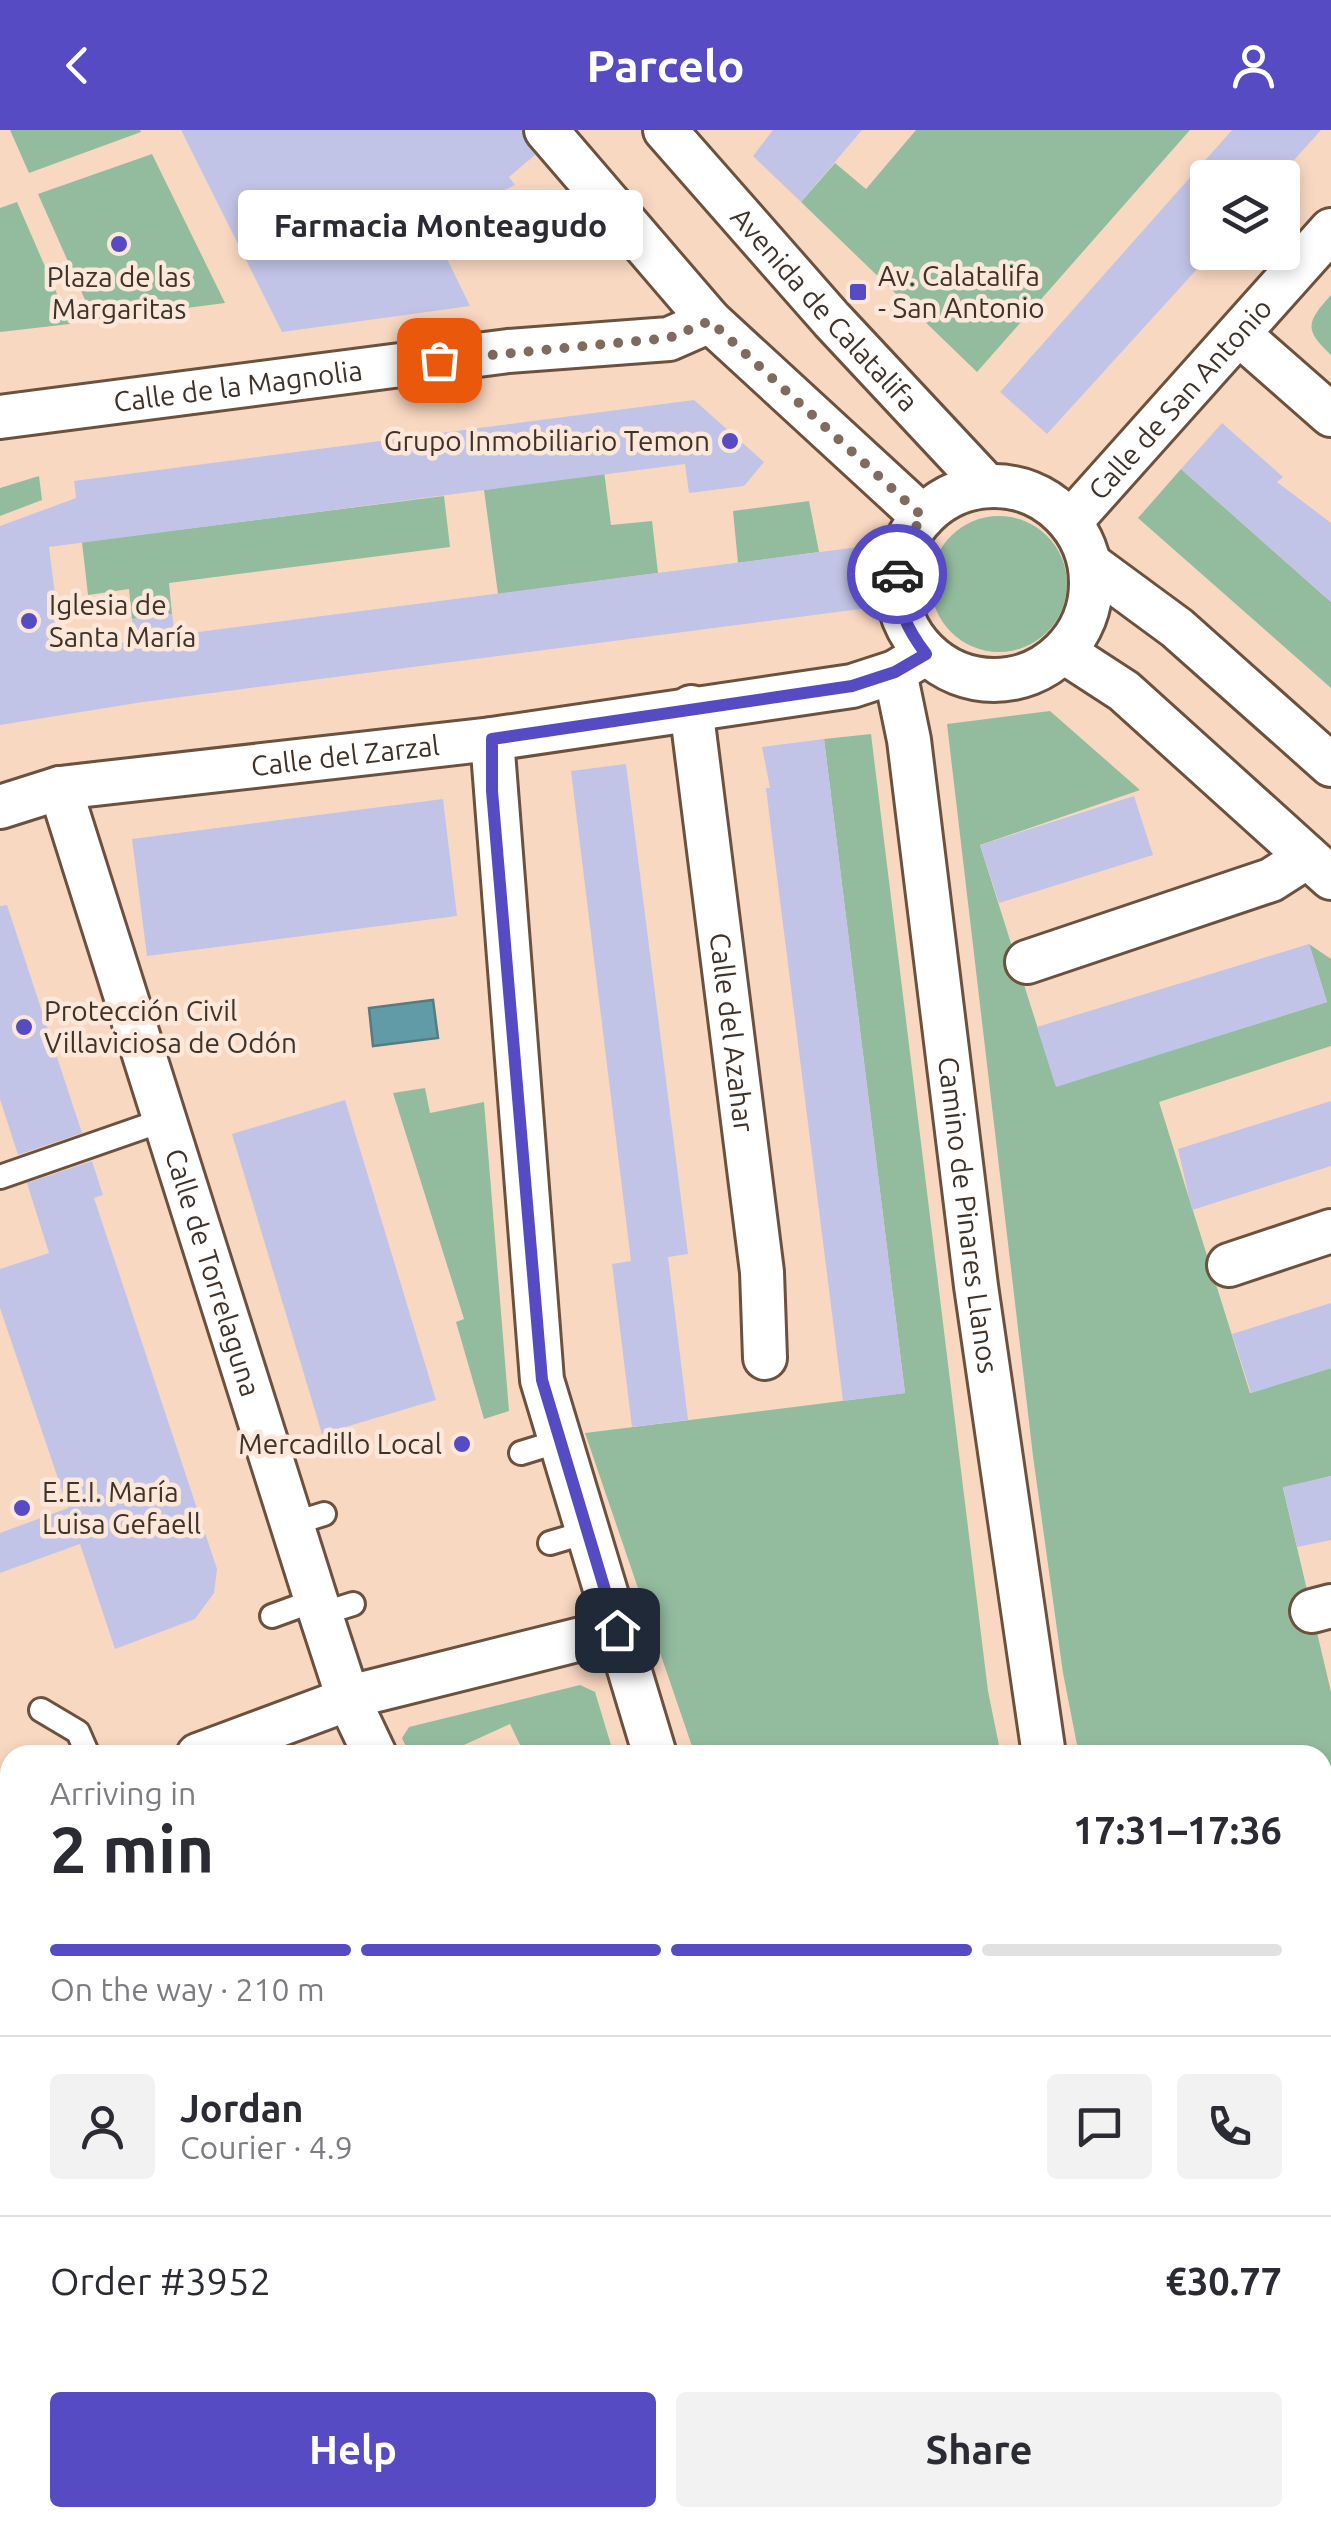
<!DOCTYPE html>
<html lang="en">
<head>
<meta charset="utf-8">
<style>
  body { margin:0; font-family:Ubuntu,sans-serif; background:#f2f2f3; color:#2b2b33; height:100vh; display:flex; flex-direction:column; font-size:38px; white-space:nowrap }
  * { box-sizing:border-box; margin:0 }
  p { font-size:32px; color:#7c7c81 }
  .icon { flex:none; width:55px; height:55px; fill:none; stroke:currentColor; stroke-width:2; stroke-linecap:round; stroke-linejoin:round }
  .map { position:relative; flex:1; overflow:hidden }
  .details { position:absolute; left:0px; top:1615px; width:1332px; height:782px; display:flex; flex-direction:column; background:#fff; border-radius:30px 30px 0 0; box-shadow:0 5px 15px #0003 }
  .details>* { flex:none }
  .tools { position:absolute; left:1190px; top:30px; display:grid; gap:20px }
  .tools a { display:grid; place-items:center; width:110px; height:110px; border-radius:10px; background:#fff; box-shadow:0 5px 15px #0003; font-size:50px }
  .pin { position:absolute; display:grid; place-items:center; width:85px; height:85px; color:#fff; margin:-42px; border-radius:20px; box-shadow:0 5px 15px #0006 }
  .courier { position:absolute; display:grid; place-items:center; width:100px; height:100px; margin:-50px; border:8px solid #564bc3; border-radius:50%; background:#fff; color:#222; box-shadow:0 2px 12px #0007 }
  .bubble { position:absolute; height:70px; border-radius:10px; background:#fff; box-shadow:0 5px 15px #0003; font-size:32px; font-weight:600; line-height:70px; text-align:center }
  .head em { font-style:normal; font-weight:600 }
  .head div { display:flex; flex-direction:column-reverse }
  .head { display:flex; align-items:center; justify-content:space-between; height:170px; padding:0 50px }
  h1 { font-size:65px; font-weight:600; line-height:75px }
  .bar { display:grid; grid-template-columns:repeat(4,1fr); gap:15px 10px; align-content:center; height:120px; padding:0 50px }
  .bar i { height:12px; border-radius:8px; background:#e1e1e2 }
  .bar .selected { background:#564bc3 }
  .bar p { grid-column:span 4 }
  .line { display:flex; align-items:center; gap:25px; padding:0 50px; border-top:2px solid #e1e1e2 }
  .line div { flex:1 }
  .round { display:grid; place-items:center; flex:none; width:105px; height:105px; border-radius:10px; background:#f2f2f3 }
  .action { display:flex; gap:20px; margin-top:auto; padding:20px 50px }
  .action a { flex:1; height:115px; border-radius:10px; background:#564bc3; color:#fff; font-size:40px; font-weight:600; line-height:115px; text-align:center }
  .action a+a { background:#f2f2f3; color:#2b2b33 }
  header { display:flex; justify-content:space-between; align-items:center; height:130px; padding:0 50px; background:#564bc3; color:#fff; font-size:45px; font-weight:600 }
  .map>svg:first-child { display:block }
</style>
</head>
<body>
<header><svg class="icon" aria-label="back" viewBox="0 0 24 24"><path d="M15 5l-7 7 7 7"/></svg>Parcelo<svg class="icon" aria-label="person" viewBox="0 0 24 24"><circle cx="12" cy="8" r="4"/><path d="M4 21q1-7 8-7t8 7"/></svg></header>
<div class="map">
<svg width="1331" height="2396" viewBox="0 0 1331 2396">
  <rect width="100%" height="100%" fill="#f9d8c2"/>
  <g fill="#93bc9e">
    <polygon points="10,0 140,0 141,2 29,43"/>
    <polygon points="916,0 1190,0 977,242 801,72 835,33 866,59"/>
    <polygon points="152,24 225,173 94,190 38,64"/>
    <polygon points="17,72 70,194 0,202 0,78"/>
    <path d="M1331,165V225C1303,199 1307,192 1331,165Z"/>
    <polygon points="1181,339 1331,472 1331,558 1138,388"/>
    <polygon points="604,341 611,395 652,391 658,443 498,464 484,360"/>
    <polygon points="39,346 42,370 0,386 0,358"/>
    <polygon points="444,366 450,417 169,453 172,484 132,489 129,459 88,465 82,412"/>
    <polygon points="809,371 819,422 738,433 733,381"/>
    <circle cx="999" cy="454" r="68"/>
    <polygon points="1050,581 1140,660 980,715 1056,956 1327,872 1309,814 1331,829 1331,916 1159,972 1250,1263 1331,1238 1331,1346 1283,1358 1331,1562 1331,1700 1323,1703 1322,1625 1079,1625 1063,1543 1033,1326 947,594"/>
    <polygon points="871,604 988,1561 1001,1625 695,1625 585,1303 905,1263 824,609"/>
    <polygon points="425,958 430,983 484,972 509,1281 484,1289 456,1192 464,1189 393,963"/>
    <polygon points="580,1555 595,1562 614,1625 525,1625 510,1594 442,1625 410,1625 402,1608 409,1597"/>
    <polygon points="10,1728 10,1821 9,1821 1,1800 8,1797 0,1778 0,1732"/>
    <polygon points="10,1857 10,1986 0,1989 0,1860"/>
    <polygon points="1322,1957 1331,1974 1331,2149 1322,2137"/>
    <polygon points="1323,2276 1331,2290 1331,2396 1097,2396 1103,2388 1322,2388"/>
  </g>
  <polygon fill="#619ba8" stroke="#567c82" stroke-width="2.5" points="433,870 438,908 373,916 369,878"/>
  <g fill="#c1c4e6">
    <polygon points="181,0 522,0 535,25 509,47 515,55 431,96 470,176 282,202"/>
    <polygon points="773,0 862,0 801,72 753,26"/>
    <polygon points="1232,0 1321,0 1278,48 1208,48 1208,127 1047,304 1000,262"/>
    <polygon points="694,270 764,332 744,356 689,363 685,334 49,417 62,519 135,511 132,489 172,484 175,505 859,417 868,478 143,572 0,595 0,396 76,368 74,351"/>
    <polygon points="1222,293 1283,347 1277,352 1331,393 1331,472 1181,339"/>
    <polygon points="824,609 905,1263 843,1271 771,699 766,658 770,658 762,617"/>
    <polygon points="626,634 688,1124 668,1127 688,1290 632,1297 612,1134 631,1131 571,641"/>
    <polygon points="1134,666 1153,725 999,773 980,715"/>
    <polygon points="443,669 457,786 147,826 132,709"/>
    <polygon points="7,775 82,1003 18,1025 0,969 0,776"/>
    <polygon points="1309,814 1327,872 1056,957 1037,897"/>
    <polygon points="345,970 436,1270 322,1304 232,1004"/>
    <polygon points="1331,971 1331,1036 1192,1080 1178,1019"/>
    <polygon points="92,1031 103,1065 94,1068 217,1439 214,1463 195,1489 115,1519 80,1414 0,1443 0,1403 68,1378 0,1178 0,1139 49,1123 27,1053"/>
    <polygon points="1331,1173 1331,1238 1251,1263 1232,1204"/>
    <polygon points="1331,1346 1331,1410 1297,1417 1283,1357"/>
  </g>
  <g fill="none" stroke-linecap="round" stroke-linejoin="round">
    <g stroke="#6c513e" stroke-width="28">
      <g id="lane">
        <polyline points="0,1047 164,990"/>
        <polyline points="521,1323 560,1311"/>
        <polyline points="292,1394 324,1384"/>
        <polyline points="550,1413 587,1402"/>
        <polyline points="321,1484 353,1474"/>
        <polyline points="272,1486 316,1470"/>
        <polyline points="41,1580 78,1602 88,1625"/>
      </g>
    </g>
    <g stroke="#6c513e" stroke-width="48">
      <g id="street">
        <polyline points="546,0 710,191 923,387"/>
        <path id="s1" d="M665,0L832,190L987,356"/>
        <polyline points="1240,205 1331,285"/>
        <path id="s2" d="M0,287L508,221L669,209L710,191"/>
        <circle cx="994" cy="453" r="97"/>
        <path id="s3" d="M1070,392L1331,100"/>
        <polyline points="1090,434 1177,498 1331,635"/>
        <polyline points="1064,522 1124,561 1331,748"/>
        <path id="s4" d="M895,542L909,610L976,1156L1044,1625"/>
        <path id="s5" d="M691,577L762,1142L765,1228"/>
        <polyline points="492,609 542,1250 655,1625"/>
        <path id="s6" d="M60,658L316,1470L348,1568L375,1625"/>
        <path id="s7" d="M0,677L60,658L492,609L852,556L895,542L925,524"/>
        <polyline points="1027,832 1271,750 1307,727"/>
        <polyline points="1229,1135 1331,1101"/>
        <polyline points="1312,1481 1331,1476"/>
        <polyline points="198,1625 365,1563 617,1500"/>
        <polyline points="0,1700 10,1696"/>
        <polyline points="1322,1900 1331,1898"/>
        <polyline points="1322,2207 1331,2219"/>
        <polyline points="0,2230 10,2227"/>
        <polyline points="565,2388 566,2396"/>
        <polyline points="891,2388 894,2396"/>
        <polyline points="1046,2396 1053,2388"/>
      </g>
    </g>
    <use href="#lane" stroke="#fff" stroke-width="22"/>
    <use href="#street" stroke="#fff" stroke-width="42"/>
  </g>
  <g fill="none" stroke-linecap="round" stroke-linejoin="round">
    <polyline stroke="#7f6c5f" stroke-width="10" stroke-dasharray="0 18" points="439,230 669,208 710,191 923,387 905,412 897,444"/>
    <path stroke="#564bc3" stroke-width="12" d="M617,1500L542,1250L492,661V609L852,556L895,542L926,524C906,498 897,477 897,444"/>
  </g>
  <g fill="#564bc3" stroke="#fce8db" stroke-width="4">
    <circle cx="119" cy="114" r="10"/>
    <rect x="848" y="152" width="20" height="20" rx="5"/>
    <circle cx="730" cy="311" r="10"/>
    <circle cx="29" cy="491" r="10"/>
    <circle cx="24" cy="897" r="10"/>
    <circle cx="462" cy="1314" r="10"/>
    <circle cx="22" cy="1378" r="10"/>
  </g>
  <g text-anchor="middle" stroke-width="9" stroke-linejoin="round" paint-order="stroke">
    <g font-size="28" fill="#3e3229" stroke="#fce8db" text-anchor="start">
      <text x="878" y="156">Av. Calatalifa<tspan x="878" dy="32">- San Antonio</tspan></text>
      <text x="119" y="157" text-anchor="middle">Plaza de las<tspan x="119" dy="32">Margaritas</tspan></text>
      <text x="710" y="321" text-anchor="end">Grupo Inmobiliario Temon</text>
      <text x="49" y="485">Iglesia de<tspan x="49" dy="32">Santa María</tspan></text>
      <text x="44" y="891">Protección Civil<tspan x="44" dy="32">Villaviciosa de Odón</tspan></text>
      <text x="442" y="1324" text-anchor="end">Mercadillo Local</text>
      <text x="42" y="1372">E.E.I. María<tspan x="42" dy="32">Luisa Gefaell</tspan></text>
    </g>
    <g font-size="28" fill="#3e3229" stroke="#fce8db">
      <text dy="10" stroke="none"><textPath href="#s1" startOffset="240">Avenida de Calatalifa</textPath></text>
      <text dy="10" stroke="none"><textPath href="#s2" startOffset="240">Calle de la Magnolia</textPath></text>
      <text dy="10" stroke="none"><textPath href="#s3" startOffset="165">Calle de San Antonio</textPath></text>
      <text dy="10" stroke="none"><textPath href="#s7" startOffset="350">Calle del Zarzal</textPath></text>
      <text dy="10" stroke="none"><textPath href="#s5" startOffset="328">Calle del Azahar</textPath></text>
      <text dy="10" stroke="none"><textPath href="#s4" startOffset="548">Camino de Pinares Llanos</textPath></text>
      <text dy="10" stroke="none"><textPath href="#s6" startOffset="508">Calle de Torrelaguna</textPath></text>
    </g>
  </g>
</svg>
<div class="tools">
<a><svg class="icon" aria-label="layers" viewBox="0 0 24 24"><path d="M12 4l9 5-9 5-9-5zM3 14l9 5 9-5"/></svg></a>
</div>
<div class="pin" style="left:439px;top:230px;background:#ea580c"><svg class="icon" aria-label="bag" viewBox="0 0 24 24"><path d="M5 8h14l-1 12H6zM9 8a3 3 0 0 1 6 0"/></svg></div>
<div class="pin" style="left:617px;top:1500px;background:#1f2937"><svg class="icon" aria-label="home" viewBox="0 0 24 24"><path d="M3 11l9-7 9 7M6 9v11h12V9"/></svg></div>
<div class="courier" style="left:897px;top:444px"><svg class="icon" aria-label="car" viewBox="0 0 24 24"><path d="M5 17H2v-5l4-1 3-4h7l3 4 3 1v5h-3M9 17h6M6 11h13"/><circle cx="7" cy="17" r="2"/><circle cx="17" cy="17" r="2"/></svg></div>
<div class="bubble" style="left:238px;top:60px;width:405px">Farmacia Monteagudo</div>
<section class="details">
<div class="head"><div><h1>2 min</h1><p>Arriving in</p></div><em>17:31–17:36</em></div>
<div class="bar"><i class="selected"></i><i class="selected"></i><i class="selected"></i><i></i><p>On the way · 210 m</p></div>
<div class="line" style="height:180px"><a class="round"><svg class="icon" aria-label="person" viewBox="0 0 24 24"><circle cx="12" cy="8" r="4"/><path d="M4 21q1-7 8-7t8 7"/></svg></a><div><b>Jordan</b><p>Courier · 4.9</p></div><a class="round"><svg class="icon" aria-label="chat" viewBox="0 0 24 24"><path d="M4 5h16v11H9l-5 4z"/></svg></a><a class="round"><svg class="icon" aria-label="phone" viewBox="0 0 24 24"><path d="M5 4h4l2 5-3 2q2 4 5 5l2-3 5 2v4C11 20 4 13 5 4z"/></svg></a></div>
<div class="line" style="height:130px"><div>Order #3952</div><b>€30.77</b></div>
<div class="action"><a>Help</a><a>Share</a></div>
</section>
</div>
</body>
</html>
